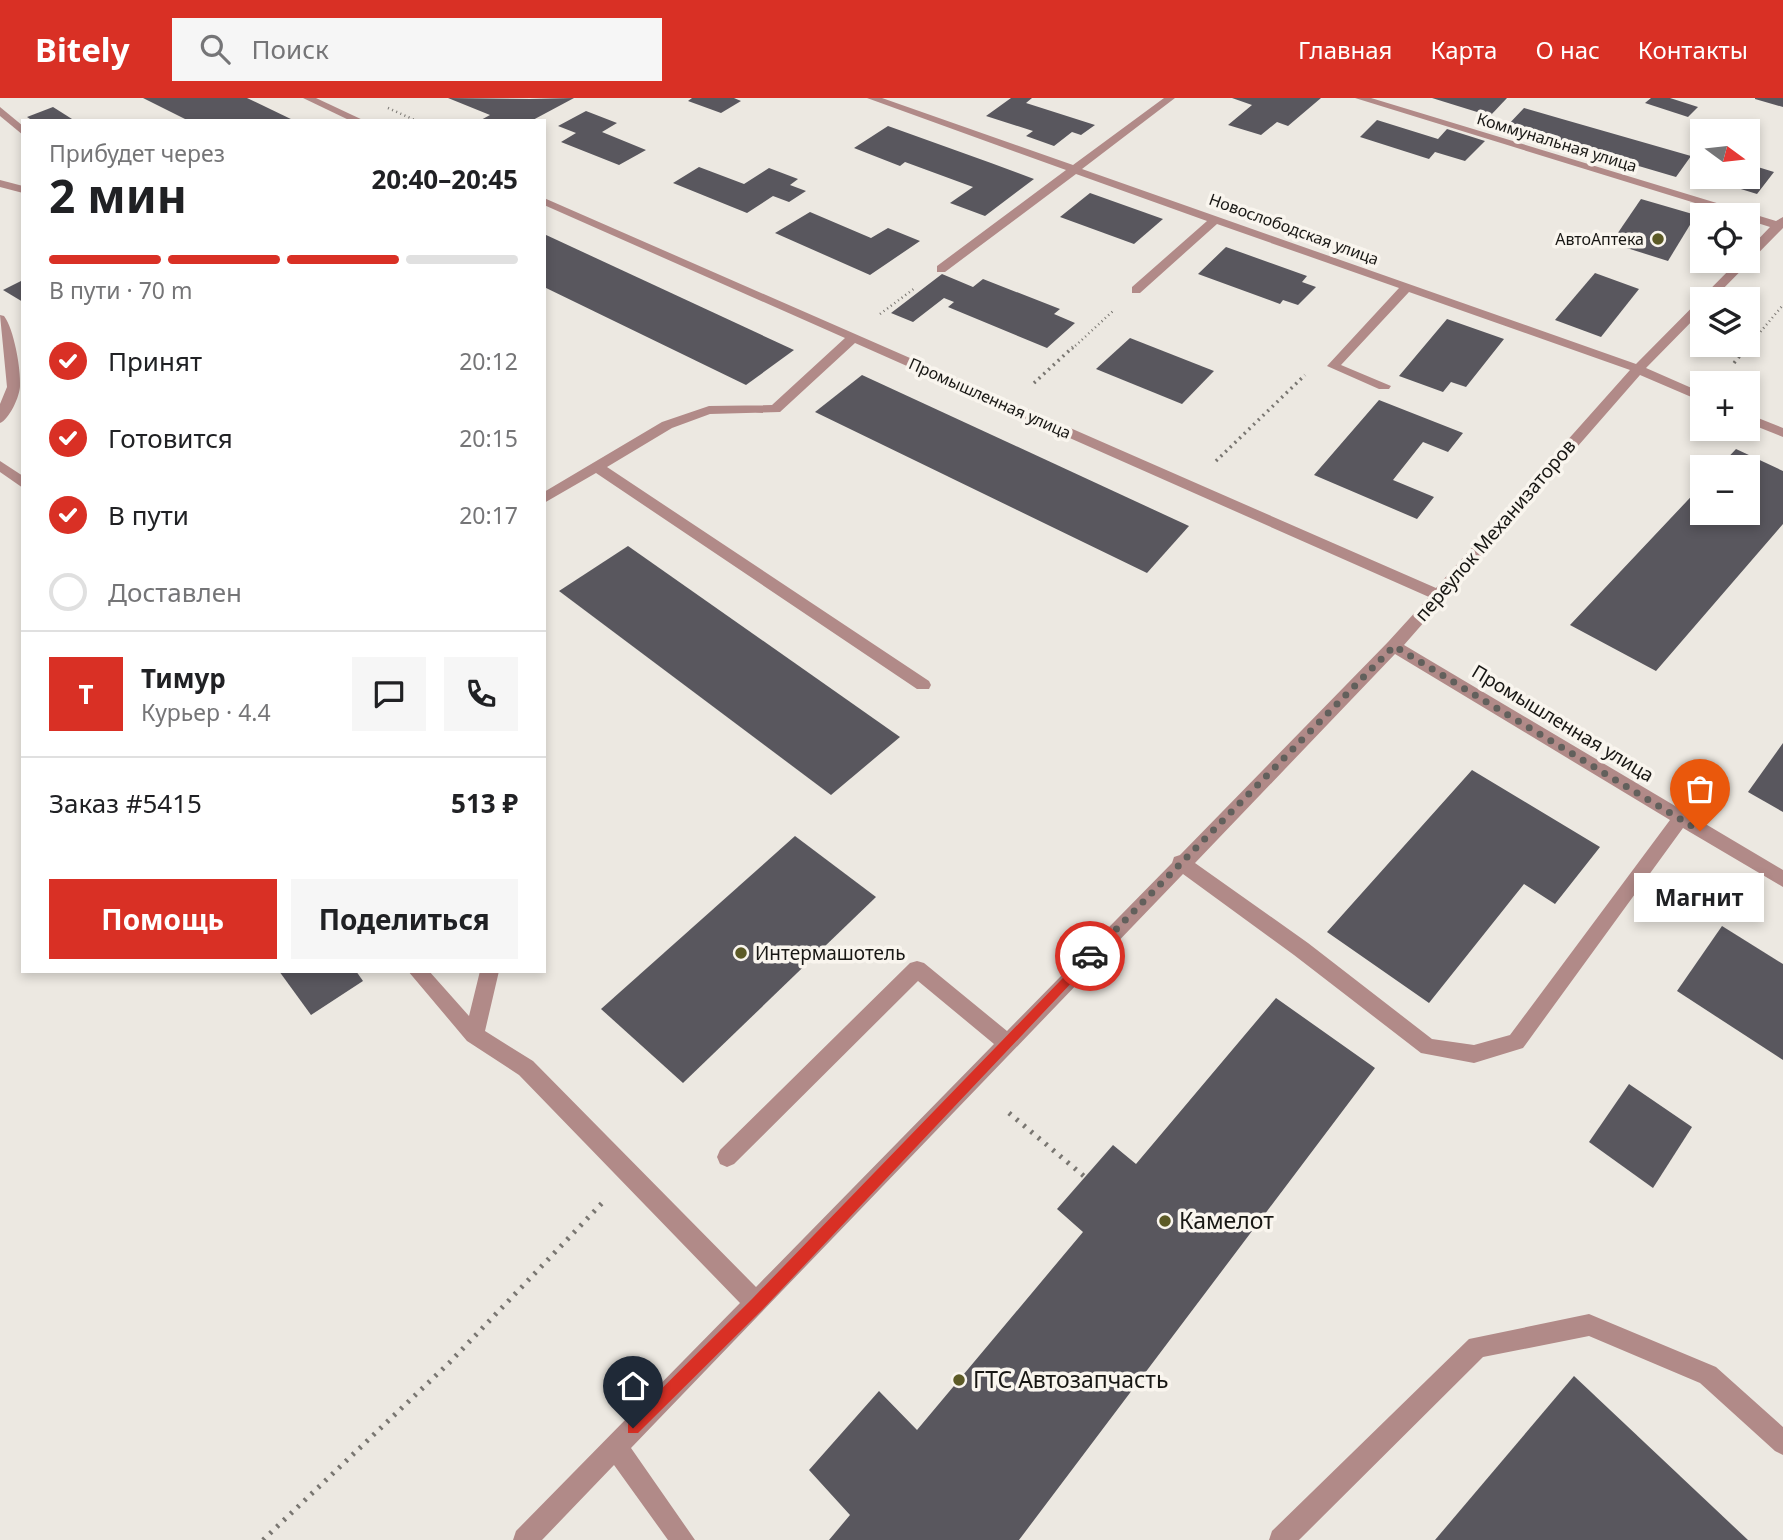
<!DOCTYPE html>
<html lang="ru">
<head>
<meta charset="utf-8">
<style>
  body { margin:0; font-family:"Noto Sans",sans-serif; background:#f6f6f6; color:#202124; height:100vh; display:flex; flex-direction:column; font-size:26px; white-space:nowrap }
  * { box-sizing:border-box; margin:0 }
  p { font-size:23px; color:#757577 }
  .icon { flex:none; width:38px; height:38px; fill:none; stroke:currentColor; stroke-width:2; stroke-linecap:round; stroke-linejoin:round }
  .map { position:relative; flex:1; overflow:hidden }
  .panel { position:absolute; left:21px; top:21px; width:525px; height:854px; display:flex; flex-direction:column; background:#fff; border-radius:0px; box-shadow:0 4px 10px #0003 }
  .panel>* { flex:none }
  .needle { width:46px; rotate:105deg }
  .fabs { position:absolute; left:1690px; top:21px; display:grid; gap:14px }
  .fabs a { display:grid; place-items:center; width:70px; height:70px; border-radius:0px; background:#fff; box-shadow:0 4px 10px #0003; font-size:35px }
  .pin { position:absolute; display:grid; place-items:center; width:60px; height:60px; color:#fff; margin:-72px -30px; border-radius:50% 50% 50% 0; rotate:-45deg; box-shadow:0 0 7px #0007 }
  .pin .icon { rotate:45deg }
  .courier { position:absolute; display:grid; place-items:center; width:70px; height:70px; margin:-35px; border:5px solid #d93025; border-radius:50%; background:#fff; color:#222; box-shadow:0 2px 9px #0007 }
  .bubble { position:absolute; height:49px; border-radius:0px; background:#fff; box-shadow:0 4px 10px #0003; font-size:23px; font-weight:700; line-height:49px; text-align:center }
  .head em { font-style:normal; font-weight:700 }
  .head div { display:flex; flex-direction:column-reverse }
  .head { display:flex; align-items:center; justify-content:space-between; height:119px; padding:0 28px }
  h1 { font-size:46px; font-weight:700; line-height:52px }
  .bar { display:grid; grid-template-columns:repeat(4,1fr); gap:10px 7px; align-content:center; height:84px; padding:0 28px }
  .bar i { height:9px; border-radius:5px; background:#e0e0e0 }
  .bar .selected { background:#d93025 }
  .bar p { grid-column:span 4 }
  .line { display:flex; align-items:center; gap:18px; padding:0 28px; border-top:2px solid #e0e0e0 }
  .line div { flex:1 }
  .round { display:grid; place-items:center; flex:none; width:74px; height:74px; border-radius:0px; background:#f6f6f6 }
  ol { padding:0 28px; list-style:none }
  li { display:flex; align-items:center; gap:21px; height:77px }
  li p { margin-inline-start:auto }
  li .icon { padding:7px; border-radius:50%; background:#d93025; color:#fff; stroke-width:4 }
  li:last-child { color:#757577 }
  li i { width:38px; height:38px; border:4px solid #e0e0e0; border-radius:50% }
  .action { display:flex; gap:14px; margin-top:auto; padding:14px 28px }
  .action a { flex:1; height:80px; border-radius:0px; background:#d93025; color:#fff; font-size:28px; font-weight:700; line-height:80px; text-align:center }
  .action a+a { background:#f6f6f6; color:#202124 }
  header { display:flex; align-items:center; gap:42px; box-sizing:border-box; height:98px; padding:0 35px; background:#d93025; color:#fff }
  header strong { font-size:33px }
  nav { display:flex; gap:38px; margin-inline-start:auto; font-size:24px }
  .search { width:490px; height:63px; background:#f6f6f6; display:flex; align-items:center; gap:18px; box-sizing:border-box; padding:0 24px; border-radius:0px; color:#757577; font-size:26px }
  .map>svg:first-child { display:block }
</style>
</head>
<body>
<header>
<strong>Bitely</strong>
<div class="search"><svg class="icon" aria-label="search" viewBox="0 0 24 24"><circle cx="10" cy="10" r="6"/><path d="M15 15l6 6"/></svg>Поиск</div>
<nav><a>Главная</a><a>Карта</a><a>О нас</a><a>Контакты</a></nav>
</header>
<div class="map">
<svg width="1783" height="1442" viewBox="0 0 1783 1442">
  <rect width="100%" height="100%" fill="#ece8e1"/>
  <g fill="#59575e">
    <polygon points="143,0 247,0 295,23 189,23"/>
    <polygon points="448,0 530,1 574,0 531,23 479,23 490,17"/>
    <polygon points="692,0 734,0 741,3 721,15 688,3"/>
    <polygon points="1011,0 1032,0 1026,5 1095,27 1081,37 1072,34 1054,48 1026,38 1033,33 986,18"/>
    <polygon points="1232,0 1321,0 1288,28 1277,24 1261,37 1228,27 1252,7"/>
    <polygon points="1432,0 1507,0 1490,18"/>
    <polygon points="1651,0 1670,0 1698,9 1688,19 1645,5"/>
    <polygon points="1755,0 1783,0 1783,9 1755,1"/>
    <polygon points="53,9 72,21 33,23 27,19"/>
    <polygon points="1524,10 1562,21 1691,58 1676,79 1506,29"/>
    <polygon points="586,13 617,25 602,34 646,52 619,67 561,44 576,35 558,28"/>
    <polygon points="1377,22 1438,41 1447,31 1485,43 1465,63 1435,54 1429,61 1360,39"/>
    <polygon points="888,28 991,65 1034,81 985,118 950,105 973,89 905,64 900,68 854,50"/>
    <polygon points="1703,64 1703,79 1748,79 1748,66 1774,74 1757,96 1692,76"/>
    <polygon points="699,69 744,86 769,70 798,81 790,87 806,93 789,104 773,98 747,115 673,85"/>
    <polygon points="1090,95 1163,121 1134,146 1060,119"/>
    <polygon points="1641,101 1696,117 1668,163 1611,145"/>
    <polygon points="810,114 871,140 888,130 920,143 870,177 775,135"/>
    <polygon points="544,136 794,252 746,287 544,189"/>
    <polygon points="1226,149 1307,178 1302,184 1316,189 1298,207 1283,202 1280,206 1198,176"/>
    <polygon points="1595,175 1639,191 1601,239 1555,222"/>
    <polygon points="942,176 973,189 983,181 1060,211 1054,216 1075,225 1047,250 948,209 954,204 944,200 913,224 891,215"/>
    <polygon points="23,182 23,204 3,192"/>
    <polygon points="1447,221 1504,241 1466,289 1451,284 1443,294 1399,278"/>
    <polygon points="1130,240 1214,273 1182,306 1096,271"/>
    <polygon points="862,277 1189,428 1147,475 815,314"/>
    <polygon points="1379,302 1463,335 1448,354 1423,344 1393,382 1434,399 1417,421 1314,377"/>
    <polygon points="1736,351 1783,373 1783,426 1656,573 1570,527 1703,386 1703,415 1748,415 1748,369 1719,369"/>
    <polygon points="628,448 900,639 831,697 559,493"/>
    <polygon points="1783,645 1783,714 1748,694"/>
    <polygon points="1472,672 1600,749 1555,806 1524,786 1429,905 1327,834"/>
    <polygon points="795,738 876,799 683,985 601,911"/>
    <polygon points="1722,828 1783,866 1783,962 1677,893"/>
    <polygon points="279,873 356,873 363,883 311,917"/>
    <polygon points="1276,900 1375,970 1019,1442 829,1442 850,1417 809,1372 879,1293 917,1332 1083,1134 1057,1111 1113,1047 1136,1066"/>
    <polygon points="1629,986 1692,1029 1653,1090 1589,1044"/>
    <polygon points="1574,1278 1748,1442 1435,1442"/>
  </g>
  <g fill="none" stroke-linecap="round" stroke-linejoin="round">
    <g stroke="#797671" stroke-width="2.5" stroke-dasharray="1 3.5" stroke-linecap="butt">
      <polyline points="388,10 417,23"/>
      <polyline points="880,216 915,190"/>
      <polyline points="1072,251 1113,213"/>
      <polyline points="1746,251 1783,207"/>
    </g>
    <g stroke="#797671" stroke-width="3.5" stroke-dasharray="2 4.5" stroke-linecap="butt">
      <polyline points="1734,265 1747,249"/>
      <polyline points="1034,285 1073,249"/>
      <polyline points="1216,363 1305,277"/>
    </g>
    <g stroke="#797671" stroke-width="5" stroke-dasharray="2.5 7" stroke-linecap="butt">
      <polyline points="1009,1015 1085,1079"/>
      <polyline points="263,1442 449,1265 605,1102"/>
    </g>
    <g fill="#b18a88" fill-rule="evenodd">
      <polygon points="303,0 316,0 365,23 351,23"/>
      <path d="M867,0H882L1073,67L1164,0H1175L1082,71L1636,266L1738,163H1748V152L1770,129L1748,122V117H1734L1355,0H1371L1776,123L1783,119V130L1713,201H1703V212L1646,270L1703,295V304L1640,277L1404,547L1783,772V789L1683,730L1523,950L1474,965L1421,955L1294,857L1183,776L631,1350L695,1442H668L614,1367L542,1442H513L516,1433L740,1205L519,977L467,943L408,873H429L469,918L480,873H499L485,933L533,963L756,1189L994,946L918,883L734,1066L727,1069L720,1066L717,1059L720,1052L910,865L917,863L924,865L1007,933L1172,765L1174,759L1180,757L1388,544L1429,499L855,245L780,314L710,316L672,330L607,369L929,583L931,587L929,591H917L596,375L544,405V394L662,324L709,308L772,307L845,240L544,107V100L1436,490L1630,272L1409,194L1341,267L1391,288L1389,291H1379L1327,268L1399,190L1217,126L1140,195H1132V189L1207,123L1076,76L945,174H937V168L1066,72ZM1395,556L1670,722L1510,937L1474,947L1432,941L1308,845L1195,765Z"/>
      <polygon points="0,9 23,28 23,37 0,18"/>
      <polygon points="0,82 23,88 23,95 0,89"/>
      <path d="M0,217L4,218C14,231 21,271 20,288C20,298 9,322 0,325V306L7,289Z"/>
      <polygon points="1748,316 1783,330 1783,339 1748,325"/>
      <polygon points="0,363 23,378 23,390 0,374"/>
      <polygon points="1589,1216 1716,1269 1783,1329 1783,1357 1775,1353 1700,1285 1589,1238 1483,1259 1299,1442 1269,1442 1272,1433 1469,1241"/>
    </g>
  </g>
  <polygon fill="#d93025" points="1090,852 1094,854 1094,861 763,1211 638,1335 628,1335 628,1324 752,1201"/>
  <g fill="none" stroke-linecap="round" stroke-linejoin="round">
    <polyline stroke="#62605c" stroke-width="7" stroke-dasharray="0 12.6" points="1090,858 1394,548 1700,733"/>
  </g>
  <g fill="#5c5a26" stroke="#f9f5ee" stroke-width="2.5">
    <circle cx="1658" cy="141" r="7"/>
    <circle cx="741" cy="855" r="7"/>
    <circle cx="1165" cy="1123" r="7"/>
    <circle cx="959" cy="1282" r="7"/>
  </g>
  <g text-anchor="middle" stroke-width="7" stroke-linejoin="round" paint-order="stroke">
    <g font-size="16" fill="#181714" stroke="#f9f5ee">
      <text transform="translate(1557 44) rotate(17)" y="6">Коммунальная улица</text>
      <text transform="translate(1294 131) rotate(20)" y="6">Новослободская улица</text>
      <text transform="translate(990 300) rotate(24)" y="6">Промышленная улица</text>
    </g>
    <g font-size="16" fill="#181714" stroke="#f9f5ee" text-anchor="end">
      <text x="1644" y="147">АвтоАптека</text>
    </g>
    <g font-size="19" fill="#181714" stroke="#f9f5ee">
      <text transform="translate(1495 432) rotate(-49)" y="7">переулок Механизаторов</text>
      <text transform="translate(1563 625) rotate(31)" y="7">Промышленная улица</text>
    </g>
    <g font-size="19" fill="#181714" stroke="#f9f5ee" text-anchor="start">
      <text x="755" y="862">Интермашотель</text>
    </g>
    <g font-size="23" fill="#181714" stroke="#f9f5ee" text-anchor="start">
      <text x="1179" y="1131">Камелот</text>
      <text x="973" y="1290">ГТС Автозапчасть</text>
    </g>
  </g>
</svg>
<div class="fabs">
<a><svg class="needle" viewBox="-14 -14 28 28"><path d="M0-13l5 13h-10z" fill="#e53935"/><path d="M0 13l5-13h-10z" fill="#757577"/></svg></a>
<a><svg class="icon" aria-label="locate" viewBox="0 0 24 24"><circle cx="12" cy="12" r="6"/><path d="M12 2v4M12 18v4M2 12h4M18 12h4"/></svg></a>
<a><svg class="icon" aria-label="layers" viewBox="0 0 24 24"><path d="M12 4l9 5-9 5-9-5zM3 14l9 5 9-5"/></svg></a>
<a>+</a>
<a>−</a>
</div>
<div class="pin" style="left:1700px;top:733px;background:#ea580c"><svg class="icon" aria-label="bag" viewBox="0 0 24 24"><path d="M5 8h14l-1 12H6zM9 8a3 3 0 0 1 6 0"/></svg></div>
<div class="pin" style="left:633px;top:1330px;background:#1f2937"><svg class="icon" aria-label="home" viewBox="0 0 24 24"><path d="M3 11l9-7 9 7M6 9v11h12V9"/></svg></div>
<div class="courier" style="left:1090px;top:858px"><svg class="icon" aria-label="car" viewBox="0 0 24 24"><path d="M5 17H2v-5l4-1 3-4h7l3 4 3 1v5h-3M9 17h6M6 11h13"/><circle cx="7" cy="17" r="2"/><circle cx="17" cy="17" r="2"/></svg></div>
<div class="bubble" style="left:1634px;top:775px;width:130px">Магнит</div>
<section class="panel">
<div class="head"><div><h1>2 мин</h1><p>Прибудет через</p></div><em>20:40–20:45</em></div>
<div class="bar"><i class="selected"></i><i class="selected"></i><i class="selected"></i><i></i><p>В пути · 70 m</p></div>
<ol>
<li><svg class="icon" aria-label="check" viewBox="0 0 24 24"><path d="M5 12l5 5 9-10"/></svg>Принят<p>20:12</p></li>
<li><svg class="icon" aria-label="check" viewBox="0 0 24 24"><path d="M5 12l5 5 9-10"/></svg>Готовится<p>20:15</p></li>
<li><svg class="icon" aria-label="check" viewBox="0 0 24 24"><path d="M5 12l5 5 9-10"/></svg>В пути<p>20:17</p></li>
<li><i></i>Доставлен</li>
</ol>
<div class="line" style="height:126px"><b class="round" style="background:#d93025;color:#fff">Т</b><div><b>Тимур</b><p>Курьер · 4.4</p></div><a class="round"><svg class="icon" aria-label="chat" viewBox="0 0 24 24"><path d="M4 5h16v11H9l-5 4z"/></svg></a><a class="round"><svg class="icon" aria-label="phone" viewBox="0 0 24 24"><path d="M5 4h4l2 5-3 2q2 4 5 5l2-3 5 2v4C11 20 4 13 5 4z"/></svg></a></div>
<div class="line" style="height:91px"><div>Заказ #5415</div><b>513 ₽</b></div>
<div class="action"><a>Помощь</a><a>Поделиться</a></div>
</section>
</div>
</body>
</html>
